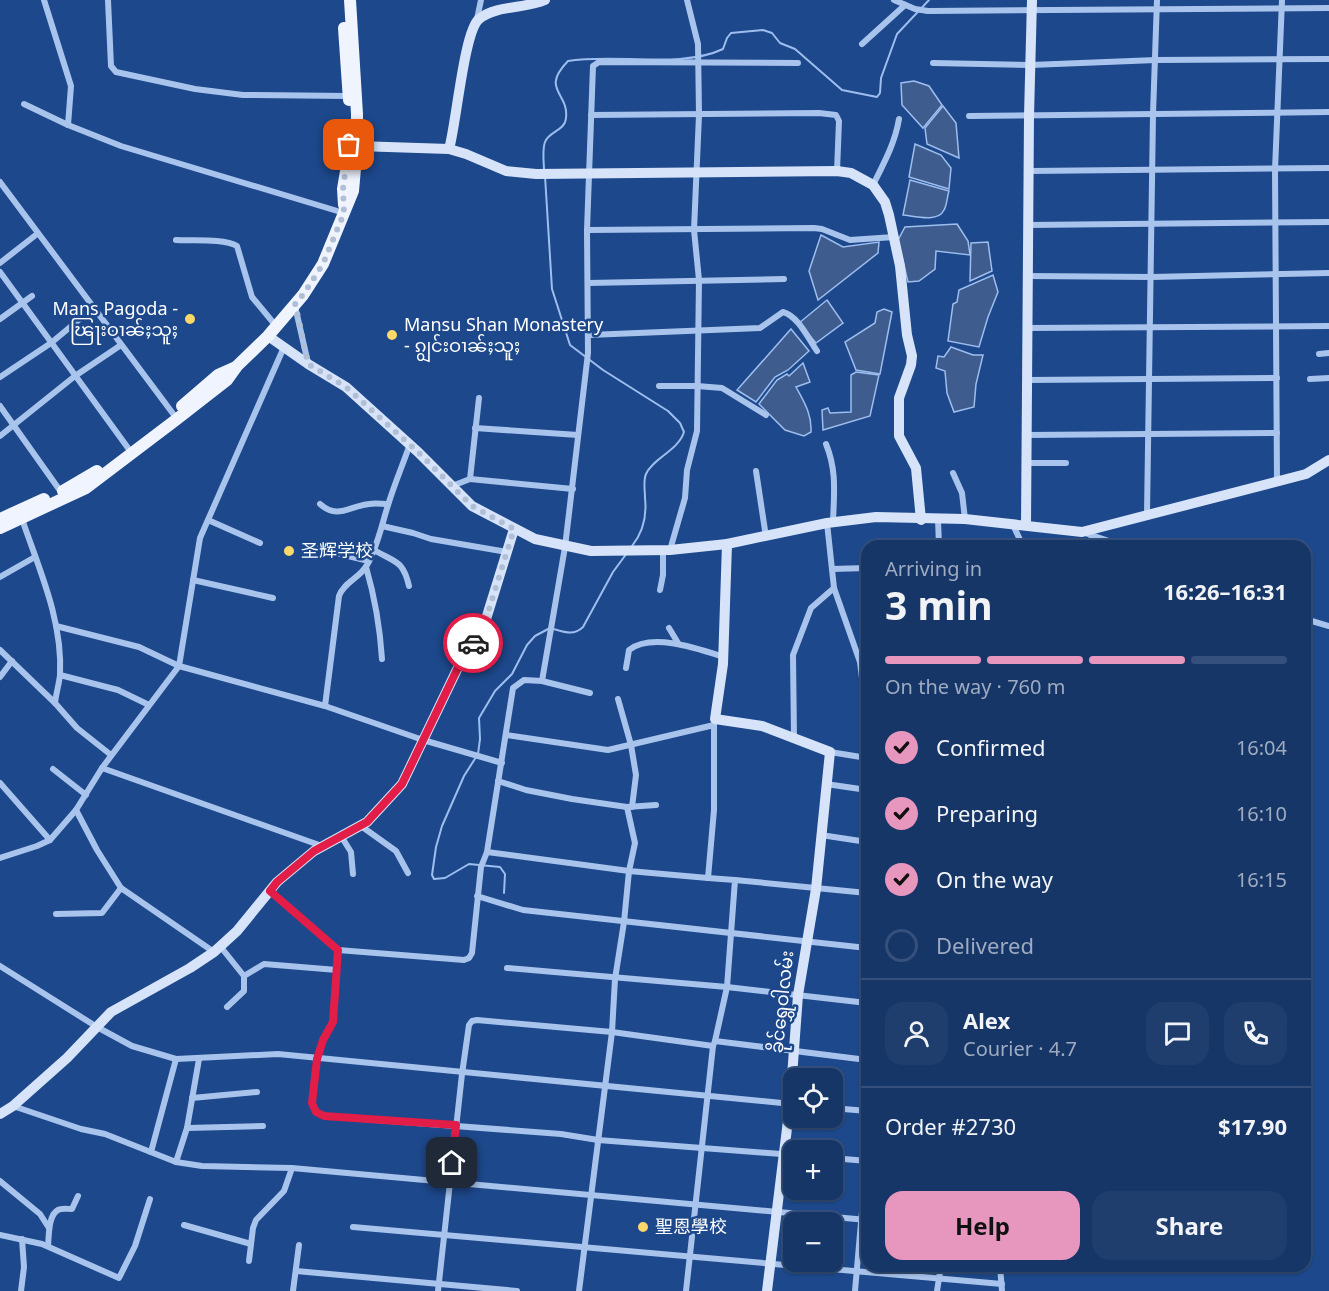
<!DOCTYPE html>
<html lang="en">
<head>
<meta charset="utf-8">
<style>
  body { margin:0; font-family:"Noto Sans","Noto Sans SC","Noto Sans Myanmar",sans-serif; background:#1f3e6e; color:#f1f3f6; height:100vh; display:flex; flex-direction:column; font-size:22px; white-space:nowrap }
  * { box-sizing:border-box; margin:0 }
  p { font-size:20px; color:#9eabc0 }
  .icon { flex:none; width:33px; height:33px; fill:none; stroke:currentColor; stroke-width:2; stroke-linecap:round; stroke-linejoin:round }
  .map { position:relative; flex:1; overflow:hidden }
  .details { position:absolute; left:861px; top:540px; width:450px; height:732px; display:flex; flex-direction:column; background:#163668; border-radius:18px; box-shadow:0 2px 4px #0004,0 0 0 2px #35507c }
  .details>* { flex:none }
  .controls { position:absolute; left:783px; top:1068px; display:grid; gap:12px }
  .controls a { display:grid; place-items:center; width:60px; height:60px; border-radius:12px; background:#163668; box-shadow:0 2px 4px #0004,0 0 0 2px #35507c; font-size:30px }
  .pin { position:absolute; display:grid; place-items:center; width:51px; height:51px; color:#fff; margin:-26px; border-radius:12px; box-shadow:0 3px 9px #0006 }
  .courier { position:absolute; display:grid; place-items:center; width:60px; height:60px; margin:-30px; border:4px solid #e11d48; border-radius:50%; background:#fff; color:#222; box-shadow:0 2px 8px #0007 }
  .overview em { font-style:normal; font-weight:700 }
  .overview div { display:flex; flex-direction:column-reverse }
  .overview { display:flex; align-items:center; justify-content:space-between; height:102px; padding:0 24px }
  h1 { font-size:39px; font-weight:700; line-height:45px }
  .bar { display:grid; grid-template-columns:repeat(4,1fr); gap:9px 6px; align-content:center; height:72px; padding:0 24px }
  .bar i { height:8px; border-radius:4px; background:#35507c }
  .bar .selected { background:#e797bd }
  .bar p { grid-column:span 4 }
  .line { display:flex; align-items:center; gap:15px; padding:0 24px; border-top:2px solid #35507c }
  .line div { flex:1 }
  .round { display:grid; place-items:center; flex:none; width:63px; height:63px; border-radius:18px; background:#1f3e6e }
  ol { padding:0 24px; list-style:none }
  li { display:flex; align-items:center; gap:18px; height:66px }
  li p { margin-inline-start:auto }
  li .icon { padding:6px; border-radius:50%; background:#e797bd; color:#111; stroke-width:4 }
  li:last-child { color:#9eabc0 }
  li i { width:33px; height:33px; border:3px solid #35507c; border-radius:50% }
  .primary-button { display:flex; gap:12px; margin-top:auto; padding:12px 24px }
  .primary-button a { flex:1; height:69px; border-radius:18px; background:#e797bd; color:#111; font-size:24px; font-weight:700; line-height:69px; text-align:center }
  .primary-button a+a { background:#1f3e6e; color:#f1f3f6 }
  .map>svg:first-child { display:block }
</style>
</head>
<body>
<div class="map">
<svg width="1329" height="1291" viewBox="0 0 1329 1291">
  <rect width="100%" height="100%" fill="#1d488b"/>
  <g fill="#3e5c8e" stroke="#9dbeee" stroke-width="1.5">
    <polygon points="914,81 929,86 942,105 923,128 902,105 901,83"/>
    <polygon points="943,106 956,123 959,158 927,144 925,128"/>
    <polygon points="915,144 941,155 951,168 949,189 909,177"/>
    <path d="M910,180L949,191C947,197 947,205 944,210C938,223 914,216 903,215Z"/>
    <polygon points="957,224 968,241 970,255 936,251 935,269 919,281 908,282 898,240 905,227"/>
    <polygon points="821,235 843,247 879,242 878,253 818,300 809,271"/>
    <polygon points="988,242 992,271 970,281 971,243"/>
    <polygon points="993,275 998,292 988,317 979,347 948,341 953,304 957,302 959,290"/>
    <polygon points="827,300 843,323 816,343 799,323"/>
    <polygon points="884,309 892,312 880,374 856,370 845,342 875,323 877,312"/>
    <polygon points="791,329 809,351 788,370 775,377 756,402 737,390"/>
    <polygon points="951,347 973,355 983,355 976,384 974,407 954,412 947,393 945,371 936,368 938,356 944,357"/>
    <path d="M803,363L810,382L796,387C804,402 812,414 811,432L804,436L785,430L759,404L777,380L787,374L789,376Z"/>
    <polygon points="856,372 879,375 870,416 823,430 822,410 828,408 830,413 851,412 851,375"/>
  </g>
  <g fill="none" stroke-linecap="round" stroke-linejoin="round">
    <g stroke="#9dbeee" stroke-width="2">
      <path d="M544,171C544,162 542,150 545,142C549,131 565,131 566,118C569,92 540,90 568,61C615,53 681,69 723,49L727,38L731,33L763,30L772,33L780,43L795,49L842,90L877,97L880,93L881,78L897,34L929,0"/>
      <path d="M545,176L552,289L570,345L603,370L668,411L680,423L684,432C678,451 653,458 646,474C643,481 645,490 645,498C647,516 644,531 632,546"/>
      <path d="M504,893L505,874L500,867L469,864L445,878L434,879L432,875L436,847L442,826L464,776L478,754L480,739L479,718L495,691L512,674L527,645L535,636L550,628C562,631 573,637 583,627L613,572L627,553"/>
    </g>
    <g stroke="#a9c4ec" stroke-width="6">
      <polyline points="44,0 71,86 68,125"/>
      <polyline points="108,0 111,66 116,72 195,89 243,95 348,96"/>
      <polyline points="894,0 915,9 928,11 1329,8"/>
      <polyline points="477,19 481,0"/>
      <polyline points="862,44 905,5"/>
      <polyline points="933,63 1031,65 1156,60 1329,59"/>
      <polyline points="24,104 68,125 121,146 344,213"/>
      <polyline points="591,115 819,113 836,115 839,121 837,171"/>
      <polyline points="969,116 1329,112"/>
      <polyline points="1029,171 1329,168"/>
      <polyline points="0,182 177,419"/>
      <path d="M873,185C884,163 895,143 899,119"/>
      <polyline points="1028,225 1329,222"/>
      <polyline points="587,230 814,228 822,229 850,240 894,237"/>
      <path d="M176,240C192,241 224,238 237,246L252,297L276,326"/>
      <polyline points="0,263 37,234"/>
      <polyline points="0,272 128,448"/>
      <polyline points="1028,276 1152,277 1329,273"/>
      <polyline points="588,283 784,279"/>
      <polyline points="295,306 308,363"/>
      <polyline points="0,319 32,296"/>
      <polyline points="1028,328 1329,326"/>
      <path d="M589,335L760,328L783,312C798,316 808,338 817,351"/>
      <polyline points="1319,354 1329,353"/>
      <polyline points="0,377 51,343 93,308"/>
      <polyline points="1310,379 1329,378"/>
      <polyline points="1027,380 1277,378"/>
      <polyline points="659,386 697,386 722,388 766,415"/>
      <polyline points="0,406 61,492"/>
      <polyline points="475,428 578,435"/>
      <polyline points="1027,435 1277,433"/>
      <polyline points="0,436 75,376 121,345"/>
      <path d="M826,444C837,471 834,493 833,522"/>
      <polyline points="1026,463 1066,463"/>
      <polyline points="756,471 766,537"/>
      <polyline points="953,473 962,493 965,519"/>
      <polyline points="470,479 573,489"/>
      <polyline points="1277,480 1275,170 1282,0"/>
      <polyline points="452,486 470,479 479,398"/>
      <path d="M320,504C338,520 349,506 369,504C375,503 382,504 388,504"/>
      <polyline points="1147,514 1153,114 1157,0"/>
      <path d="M22,519C39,569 63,621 60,675C59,684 56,694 55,703"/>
      <polyline points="938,519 939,546"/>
      <polyline points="208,520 260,543"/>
      <polyline points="827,523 834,588 860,662 867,719"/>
      <polyline points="1013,525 1023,546"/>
      <polyline points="382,526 413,533 431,539 507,552"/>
      <polyline points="1085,533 1124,546"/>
      <polyline points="1091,535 1094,546"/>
      <polyline points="306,546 369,561"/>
      <path d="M374,550C396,563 403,560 409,586"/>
      <polyline points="670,550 685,498 687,470 697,431 699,280 694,230 699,115 698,44 687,0"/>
      <path d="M366,567C375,598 380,628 382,659"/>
      <polyline points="832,569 867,568"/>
      <polyline points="0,577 35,557"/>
      <polyline points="193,580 273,598"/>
      <polyline points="660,590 663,575 663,550"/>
      <polyline points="1305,619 1329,626"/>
      <polyline points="56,626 139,647 179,666 325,706 423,740 502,763"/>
      <polyline points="669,628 678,643"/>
      <polyline points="0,650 55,703 77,728 111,755"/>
      <path d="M626,668L629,650C652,632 699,649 724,657"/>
      <polyline points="60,675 118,690 149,705"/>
      <polyline points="0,677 12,661"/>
      <polyline points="542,681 565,547 588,353 587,230 593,66 599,62 798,63"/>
      <polyline points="618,699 631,745 636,775 632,807"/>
      <path d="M325,706L339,596C344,582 360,578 367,565C378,546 382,523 389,502C395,483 403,464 410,444"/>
      <polyline points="506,735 608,750 714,725"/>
      <polyline points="794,738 793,655 811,608 834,588"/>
      <polyline points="830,752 867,758"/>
      <polyline points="102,768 322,846"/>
      <polyline points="53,769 86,795"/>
      <polyline points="498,781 526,790 572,799 627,807 656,805"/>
      <polyline points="0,783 50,840"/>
      <polyline points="826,784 867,790"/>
      <polyline points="627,807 635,843 629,871 708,878 714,810 714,725 715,719"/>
      <polyline points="76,810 97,850 121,888 214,952"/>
      <polyline points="361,826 396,851 408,873"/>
      <polyline points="821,835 867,842"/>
      <polyline points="341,836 351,852 353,874"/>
      <polyline points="0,858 37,846 50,840 76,810 102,768 179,666 200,538 284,347"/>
      <polyline points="708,878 735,880 727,987 715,1041 867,1060"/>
      <polyline points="735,880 867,893"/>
      <polyline points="270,891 338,950 464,960 469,958 472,953 481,867 487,852"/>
      <polyline points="477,896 523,910 867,948"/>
      <polyline points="56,914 102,913 121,888"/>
      <polyline points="220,946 244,976 244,991 227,1007"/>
      <polyline points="338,950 333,1022 323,1040 317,1059 312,1103 316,1112 324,1116 561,1134 598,1140 794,1155"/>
      <polyline points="0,966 97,1027 132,1046 176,1059 278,1054 792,1104"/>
      <polyline points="507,968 727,987 867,1003"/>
      <polyline points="244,976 264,964 337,970"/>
      <polyline points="192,1098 257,1092"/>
      <polyline points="13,1106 81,1129 105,1134 176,1162 202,1166 292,1168 867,1220"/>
      <polyline points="832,1108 867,1111"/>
      <polyline points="187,1128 263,1126"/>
      <polyline points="151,1152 176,1059"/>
      <polyline points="832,1158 867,1161"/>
      <polyline points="176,1162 187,1128 199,1059"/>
      <polyline points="0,1181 40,1214 49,1228"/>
      <polyline points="184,1225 251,1244"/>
      <polyline points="353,1227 1002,1284"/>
      <polyline points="0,1235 42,1244 119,1278 135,1246 150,1199"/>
      <path d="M48,1246C49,1237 48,1215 58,1210C61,1208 67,1209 72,1209L78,1196"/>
      <polyline points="249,1261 253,1228 256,1220 284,1191 292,1168"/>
      <polyline points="1000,1266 1002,1291"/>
      <polyline points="296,1271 517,1291"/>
      <polyline points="21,1291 24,1267 22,1239"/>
      <polyline points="293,1291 299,1245"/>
      <polyline points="438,1291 462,1074 469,1025 472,1021 477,1020 612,1032 713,1046 715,1041"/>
      <polyline points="579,1291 612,1032 615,979 624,922 629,871 487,852 513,688 524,680 542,681 590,693"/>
      <polyline points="686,1291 713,1046"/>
      <polyline points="855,1291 867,1154"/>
      <polyline points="937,1291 941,1266"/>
    </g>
    <g stroke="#d6e3f9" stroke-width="10">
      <polyline points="357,146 449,149 466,154 506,171 536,174 837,171 851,173 873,185 885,202 889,215 900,266 907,335 912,356 911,365 899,398 899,436 916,468 921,520"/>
      <path d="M449,149C456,126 464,31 479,19C496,5 525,9 545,0"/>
      <polyline points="268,336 308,364 346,387 418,452 472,506 535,539 591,551 670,550 727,544 827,523 876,517 965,519 1082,532 1306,474 1329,460"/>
      <polyline points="1026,524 1029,116 1032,0"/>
      <polyline points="727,544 723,664 715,719 762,726 830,752 816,889 798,995 790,1104 767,1291"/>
      <polyline points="0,1114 13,1106 67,1058 111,1012 190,968 214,952 237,931 277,882 314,851 367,822 402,784 465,653 482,632 514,529"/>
    </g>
    <g stroke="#eff4ff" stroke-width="12">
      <polyline points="344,28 349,100"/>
      <polyline points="344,205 343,189 348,159"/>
      <polyline points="182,406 218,375 236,367"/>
      <polyline points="63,491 97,471"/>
      <polyline points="0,519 44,499"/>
      <polyline points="0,528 86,488 177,419 227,380 237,366 268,336 303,295 323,264 353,191 357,146 357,114 350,0"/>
    </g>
  </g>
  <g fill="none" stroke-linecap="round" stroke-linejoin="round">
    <polyline stroke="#b0bfd6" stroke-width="6" stroke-dasharray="0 10.8" points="349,145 343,189 344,213 323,264 303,295 295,303 308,364 346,387 418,452 472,506 514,529 482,632 473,643"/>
    <polyline stroke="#e11d48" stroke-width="8" points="452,1163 456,1125 324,1116 316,1112 312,1103 317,1059 323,1040 333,1022 338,950 270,891 277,882 314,851 367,822 402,784 465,653 473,643"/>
  </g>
  <g fill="#fbd868" stroke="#1d488b" stroke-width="2">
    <circle cx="190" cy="319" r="6"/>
    <circle cx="392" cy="335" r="6"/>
    <circle cx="289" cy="551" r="6"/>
    <circle cx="643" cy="1227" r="6"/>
  </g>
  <g text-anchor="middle" stroke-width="5" stroke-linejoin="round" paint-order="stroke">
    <g font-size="18" fill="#fff" stroke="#1d488b" text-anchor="start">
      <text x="178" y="315" text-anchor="end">Mans Pagoda -<tspan x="178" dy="21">ၽြႃးဝၢၼ်ႈသူႈ</tspan></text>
      <text x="404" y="331">Mansu Shan Monastery<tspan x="404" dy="21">- ၵျွင်းဝၢၼ်ႈသူႈ</tspan></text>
      <text x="301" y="557">圣辉学校</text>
      <text x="655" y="1233">聖恩學校</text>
    </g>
    <g font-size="18" fill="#fff" stroke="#1d488b">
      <text transform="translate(782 1002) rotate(-84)" y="6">ခိုင်ရွှေဝါလမ်း</text>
    </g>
  </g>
</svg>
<div class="controls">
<a><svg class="icon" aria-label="locate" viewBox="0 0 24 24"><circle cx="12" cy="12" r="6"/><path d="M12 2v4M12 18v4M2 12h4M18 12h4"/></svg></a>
<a>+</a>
<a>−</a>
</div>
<div class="pin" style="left:349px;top:145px;background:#ea580c"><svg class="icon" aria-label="bag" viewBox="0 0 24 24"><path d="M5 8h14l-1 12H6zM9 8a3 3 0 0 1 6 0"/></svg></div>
<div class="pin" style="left:452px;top:1163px;background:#1f2937"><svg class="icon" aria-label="home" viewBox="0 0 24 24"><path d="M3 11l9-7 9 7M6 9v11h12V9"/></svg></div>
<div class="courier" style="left:473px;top:643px"><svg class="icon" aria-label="car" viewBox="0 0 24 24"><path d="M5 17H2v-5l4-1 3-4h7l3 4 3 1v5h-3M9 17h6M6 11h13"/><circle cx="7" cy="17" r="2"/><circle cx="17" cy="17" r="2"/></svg></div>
<section class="details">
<div class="overview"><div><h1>3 min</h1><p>Arriving in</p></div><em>16:26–16:31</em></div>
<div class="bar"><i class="selected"></i><i class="selected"></i><i class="selected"></i><i></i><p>On the way · 760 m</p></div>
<ol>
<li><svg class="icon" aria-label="check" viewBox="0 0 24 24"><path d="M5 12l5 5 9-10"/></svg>Confirmed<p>16:04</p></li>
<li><svg class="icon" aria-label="check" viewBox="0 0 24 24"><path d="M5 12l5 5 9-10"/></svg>Preparing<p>16:10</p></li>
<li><svg class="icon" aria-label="check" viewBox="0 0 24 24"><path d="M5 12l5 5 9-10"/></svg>On the way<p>16:15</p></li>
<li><i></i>Delivered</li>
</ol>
<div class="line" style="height:108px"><a class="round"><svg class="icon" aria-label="person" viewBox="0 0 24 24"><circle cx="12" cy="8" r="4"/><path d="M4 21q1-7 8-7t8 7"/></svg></a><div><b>Alex</b><p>Courier · 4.7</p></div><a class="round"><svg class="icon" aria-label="chat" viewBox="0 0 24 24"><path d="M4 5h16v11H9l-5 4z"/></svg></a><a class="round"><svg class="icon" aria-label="phone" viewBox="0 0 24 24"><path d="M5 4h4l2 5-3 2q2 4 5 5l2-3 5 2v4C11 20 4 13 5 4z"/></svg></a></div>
<div class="line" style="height:78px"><div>Order #2730</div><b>$17.90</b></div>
<div class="primary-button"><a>Help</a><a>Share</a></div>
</section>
</div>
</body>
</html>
